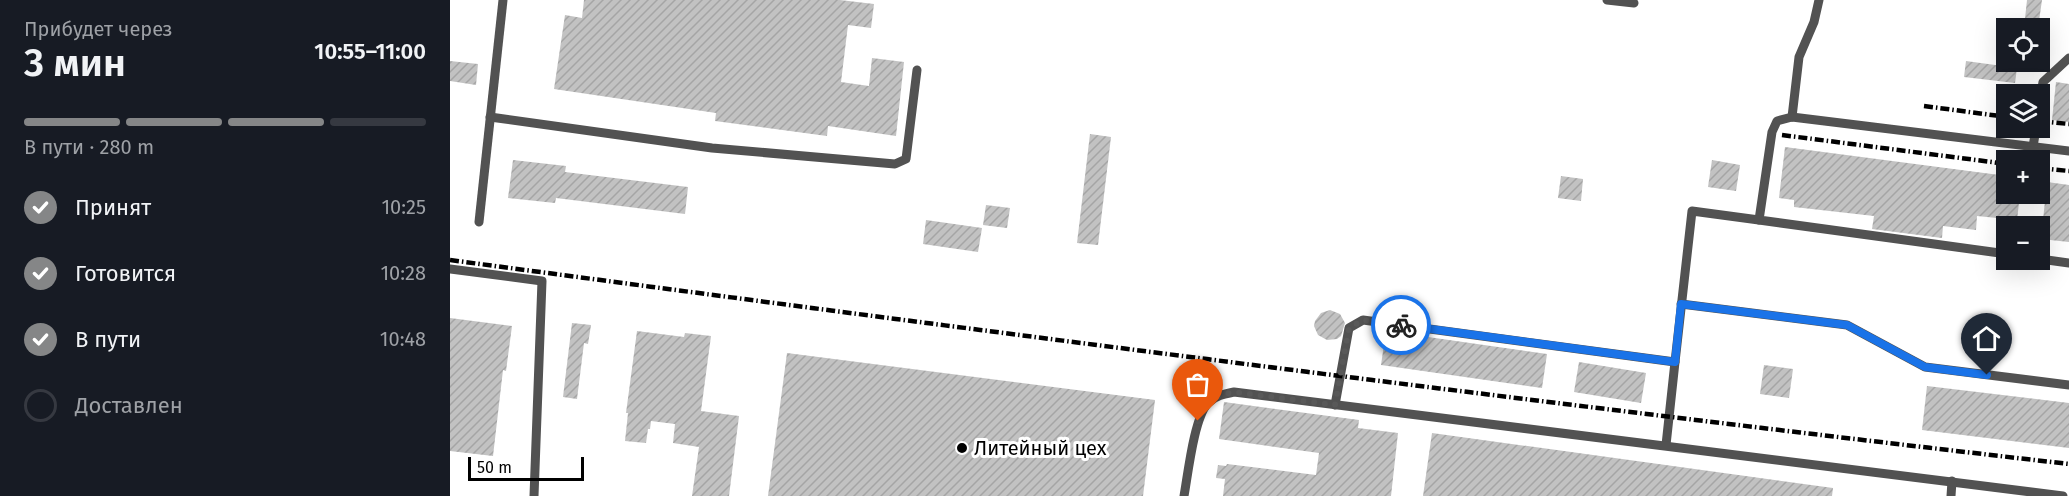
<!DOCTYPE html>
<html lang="ru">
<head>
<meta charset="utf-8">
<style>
  body { margin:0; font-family:"Fira Sans",sans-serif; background:#20242c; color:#f1f3f6; height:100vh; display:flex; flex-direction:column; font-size:22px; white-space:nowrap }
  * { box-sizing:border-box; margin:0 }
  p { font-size:20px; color:#9ea1a6 }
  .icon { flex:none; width:33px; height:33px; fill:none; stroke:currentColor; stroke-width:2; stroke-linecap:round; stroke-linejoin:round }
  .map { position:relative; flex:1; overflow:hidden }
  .side { display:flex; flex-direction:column; background:#171b24; width:450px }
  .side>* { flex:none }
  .fabs { position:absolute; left:1546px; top:18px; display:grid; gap:12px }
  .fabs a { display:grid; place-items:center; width:54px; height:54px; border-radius:0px; background:#171b24; box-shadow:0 6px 24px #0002; font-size:30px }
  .scale { position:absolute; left:18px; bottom:15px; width:116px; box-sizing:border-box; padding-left:6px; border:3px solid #000; border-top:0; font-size:16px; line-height:21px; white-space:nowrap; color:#000; -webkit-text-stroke:4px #fff; paint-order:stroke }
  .pin { position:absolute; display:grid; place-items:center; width:51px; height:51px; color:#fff; margin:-62px -26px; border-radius:50% 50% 50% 0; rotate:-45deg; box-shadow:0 0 6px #0007 }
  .pin .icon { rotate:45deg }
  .courier { position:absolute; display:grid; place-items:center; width:60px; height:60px; margin:-30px; border:4px solid #1a73e8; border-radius:50%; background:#fff; color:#222; box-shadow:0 2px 8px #0007 }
  .overview em { font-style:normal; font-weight:600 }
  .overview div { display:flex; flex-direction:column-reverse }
  .overview { display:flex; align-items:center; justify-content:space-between; height:102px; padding:0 24px }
  h1 { font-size:39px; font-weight:600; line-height:45px }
  .bar { display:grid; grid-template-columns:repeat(4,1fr); gap:9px 6px; align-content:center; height:72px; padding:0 24px }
  .bar i { height:8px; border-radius:4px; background:#363941 }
  .bar .on { background:#858687 }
  .bar p { grid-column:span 4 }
  ol { padding:0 24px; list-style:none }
  li { display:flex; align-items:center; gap:18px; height:66px }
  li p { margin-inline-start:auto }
  li .icon { padding:6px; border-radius:50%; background:#858687; color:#fff; stroke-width:4 }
  li:last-child { color:#9ea1a6 }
  li i { width:33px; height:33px; border:3px solid #363941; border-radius:50% }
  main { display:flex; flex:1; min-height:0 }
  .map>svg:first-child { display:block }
</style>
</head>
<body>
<main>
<section class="side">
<div class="overview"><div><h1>3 мин</h1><p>Прибудет через</p></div><em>10:55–11:00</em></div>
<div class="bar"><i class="on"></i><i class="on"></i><i class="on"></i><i></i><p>В пути · 280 m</p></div>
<ol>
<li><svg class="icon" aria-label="check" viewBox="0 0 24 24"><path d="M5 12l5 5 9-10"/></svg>Принят<p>10:25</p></li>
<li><svg class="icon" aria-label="check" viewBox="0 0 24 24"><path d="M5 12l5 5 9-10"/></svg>Готовится<p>10:28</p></li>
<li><svg class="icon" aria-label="check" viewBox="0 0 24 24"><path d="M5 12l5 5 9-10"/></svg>В пути<p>10:48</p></li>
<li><i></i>Доставлен</li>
</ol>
</section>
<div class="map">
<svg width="1619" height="496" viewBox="0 0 1619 496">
  <defs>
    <pattern id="building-hatch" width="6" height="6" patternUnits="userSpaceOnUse" patternTransform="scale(1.5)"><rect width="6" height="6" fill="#c2c2c2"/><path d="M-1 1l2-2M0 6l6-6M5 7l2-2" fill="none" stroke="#a5a5a5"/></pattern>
  </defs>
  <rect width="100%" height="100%" fill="#fff"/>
  <g fill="url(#building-hatch)">
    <polygon points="134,0 390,0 424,4 421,28 398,25 391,82 419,86 422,58 454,62 446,136 378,126 377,136 265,121 266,113 104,89 115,15 132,18"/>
    <polygon points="1577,0 1592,0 1588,28 1574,28"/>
    <polygon points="0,61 28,64 26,85 0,81"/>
    <polygon points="1516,61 1567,68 1565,83 1514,77"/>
    <polygon points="1606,82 1619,84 1619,122 1602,120"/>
    <polygon points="640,134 661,137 648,245 627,243"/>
    <polygon points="1335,147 1557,176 1557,194 1570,194 1567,220 1527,216 1526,230 1493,226 1492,238 1422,229 1424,216 1344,207 1344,200 1329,198"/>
    <polygon points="63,160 116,166 115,172 238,187 235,214 106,198 105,203 58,198"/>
    <polygon points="1262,160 1290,165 1286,191 1258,187"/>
    <polygon points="1111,176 1133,179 1131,201 1108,198"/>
    <polygon points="1597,182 1619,185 1619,242 1591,239"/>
    <polygon points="536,205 560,208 557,228 533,225"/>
    <polygon points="476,220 532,228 528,252 473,244"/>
    <polygon points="880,310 890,314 895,323 891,336 887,339 877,340 868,335 864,326 865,321 871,313"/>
    <polygon points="0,318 62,326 56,371 53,370 43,456 0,451"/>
    <polygon points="122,323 141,325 138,344 134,343 127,399 113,397"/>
    <polygon points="187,331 234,337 235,333 261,336 251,411 289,416 279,496 242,496 249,447 223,443 225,424 201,421 200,429 198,429 196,443 175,441 178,413 176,413"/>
    <polygon points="936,331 1097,354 1092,388 931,365"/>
    <polygon points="337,353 705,400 693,496 318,496"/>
    <polygon points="1129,362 1196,373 1191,403 1124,392"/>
    <polygon points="1314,365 1343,369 1339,398 1310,394"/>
    <polygon points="1477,386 1619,403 1619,448 1472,430"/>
    <polygon points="774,402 909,420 908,428 948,433 941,496 773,496 775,479 766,478 768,465 776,466 777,464 866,475 869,453 769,439"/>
    <polygon points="982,433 1383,488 1382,496 973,496"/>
  </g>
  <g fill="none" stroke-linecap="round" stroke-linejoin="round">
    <g stroke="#525252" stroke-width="9">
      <polyline points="1157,0 1184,3"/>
      <polyline points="1590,100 1593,82 1619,58"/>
      <polyline points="40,117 262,148 445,164 456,159 467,70"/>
      <polyline points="1342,117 1349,57 1364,22 1369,0"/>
      <polyline points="1583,147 1586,128"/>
      <polyline points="29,222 53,0"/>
      <polyline points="1557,254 1309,220 1322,132 1327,121 1342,117 1619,151"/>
      <polyline points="1590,259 1619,263"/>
      <polyline points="0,269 92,281 84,496"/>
      <polyline points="1231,304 1397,325 1475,367 1619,385"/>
      <polyline points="885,405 899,328 913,320 1225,362 1242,211 1309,220"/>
      <polyline points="1216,445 1225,362"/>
      <path d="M734,496C738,474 744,418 758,403C765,396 774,394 784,392L1613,496"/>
      <polyline points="1501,496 1502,481"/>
    </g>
    <g stroke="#000" stroke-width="4.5" stroke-dasharray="9 3 1.5 3" stroke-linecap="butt">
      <polyline points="1474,106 1557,117"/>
      <polyline points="1590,121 1619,124"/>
      <polyline points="1332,135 1557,164"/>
      <polyline points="1590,168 1619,171"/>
      <path d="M0,260C539,332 1079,402 1619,464"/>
    </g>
  </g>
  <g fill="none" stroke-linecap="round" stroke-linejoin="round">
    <path stroke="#595959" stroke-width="6" stroke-dasharray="0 10.8" d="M748,421C758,401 762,397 784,392L885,405L899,328L913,320L951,325"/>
    <polyline stroke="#1a73e8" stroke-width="8" points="951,325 1225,362 1231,304 1397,325 1475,367 1537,375"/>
  </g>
  <circle fill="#000" stroke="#fff" stroke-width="2" cx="512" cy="448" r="6"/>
  <g text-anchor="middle" stroke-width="6" stroke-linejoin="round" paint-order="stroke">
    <g font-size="20" fill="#000" stroke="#fff" text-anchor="start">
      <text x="524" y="455">Литейный цех</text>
    </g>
  </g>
</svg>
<div class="fabs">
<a><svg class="icon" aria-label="locate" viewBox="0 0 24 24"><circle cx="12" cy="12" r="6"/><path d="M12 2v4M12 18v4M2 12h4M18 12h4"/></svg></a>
<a><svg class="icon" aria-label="layers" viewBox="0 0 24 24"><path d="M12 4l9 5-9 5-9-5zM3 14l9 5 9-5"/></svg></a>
<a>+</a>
<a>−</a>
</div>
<div class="scale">50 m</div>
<div class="pin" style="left:748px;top:421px;background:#ea580c"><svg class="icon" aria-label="bag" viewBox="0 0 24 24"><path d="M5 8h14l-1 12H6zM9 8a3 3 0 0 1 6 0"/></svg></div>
<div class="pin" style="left:1537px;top:375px;background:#1f2937"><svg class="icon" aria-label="home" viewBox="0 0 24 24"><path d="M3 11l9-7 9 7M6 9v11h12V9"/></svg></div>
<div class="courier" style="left:951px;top:325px"><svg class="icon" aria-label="bike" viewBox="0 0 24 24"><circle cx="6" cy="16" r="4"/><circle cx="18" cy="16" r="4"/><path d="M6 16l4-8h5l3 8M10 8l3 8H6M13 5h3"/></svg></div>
</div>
</main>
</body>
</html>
